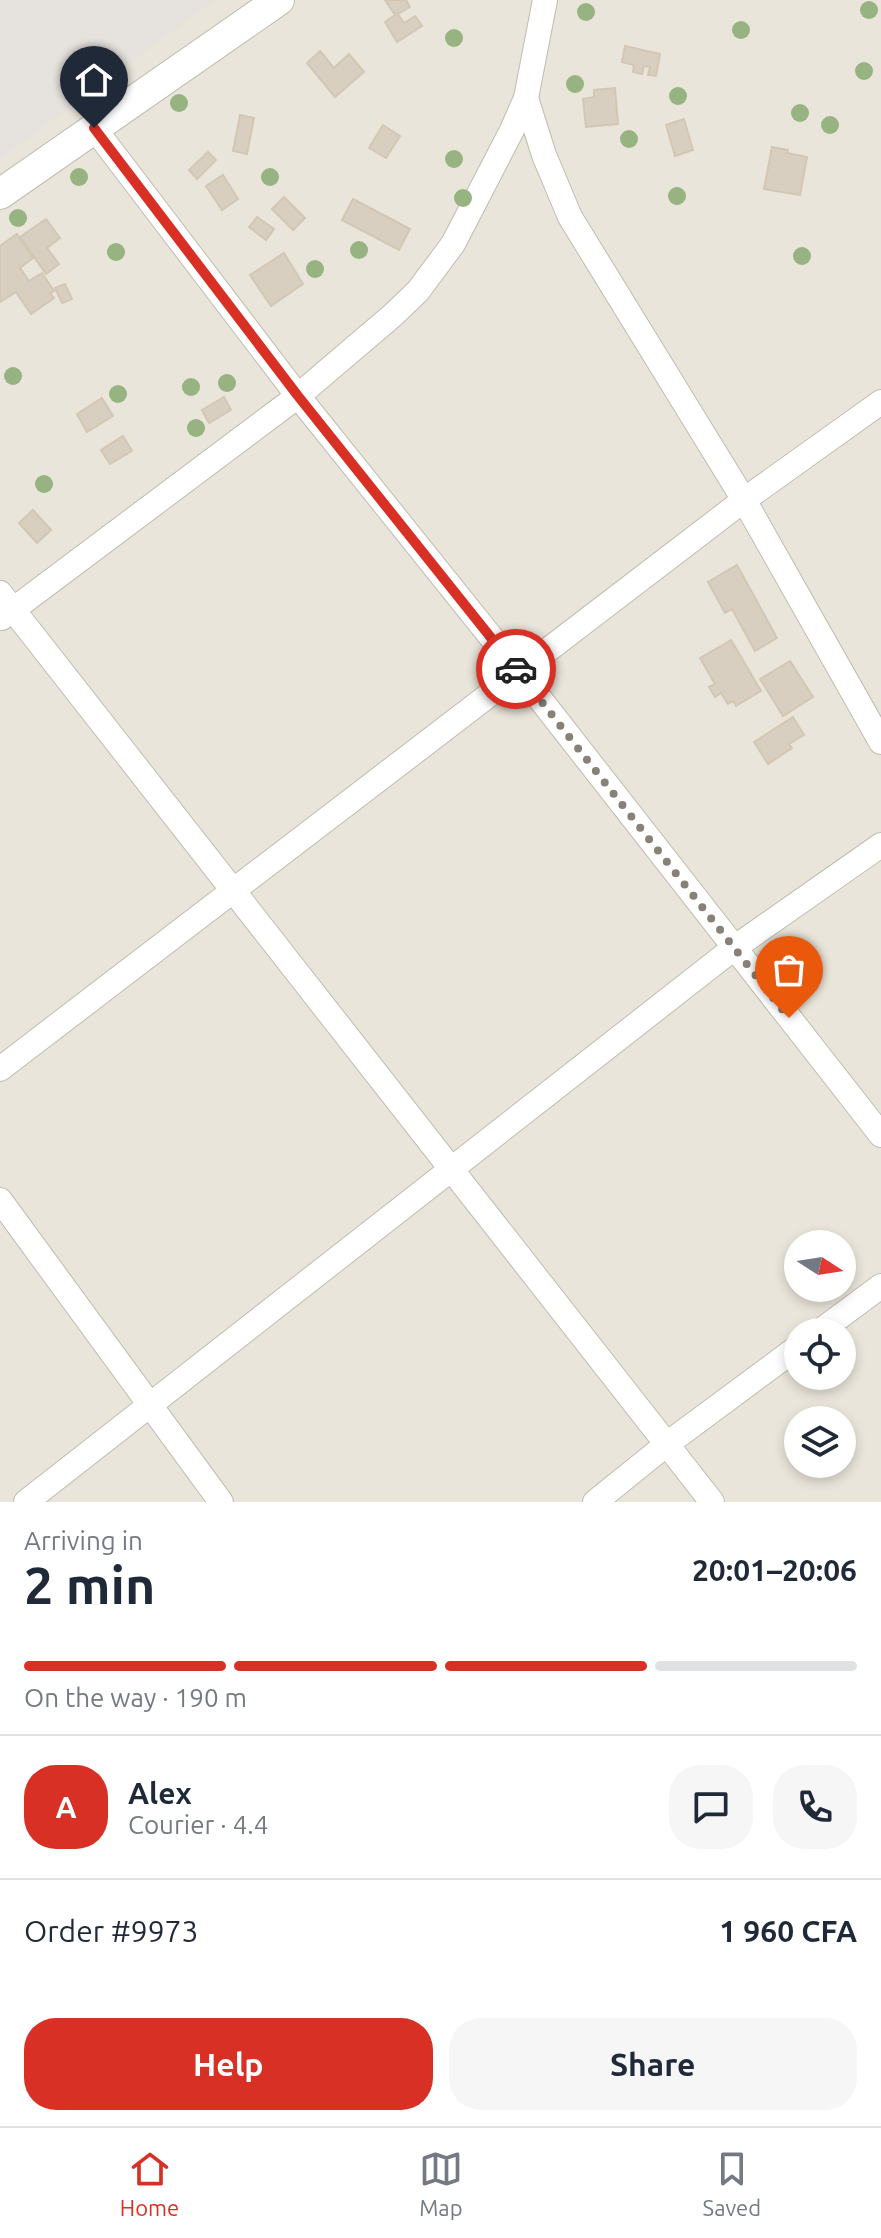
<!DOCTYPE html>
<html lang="en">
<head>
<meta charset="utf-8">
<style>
  body { margin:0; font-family:Ubuntu,sans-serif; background:#f6f6f7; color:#1f2937; height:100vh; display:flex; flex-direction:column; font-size:30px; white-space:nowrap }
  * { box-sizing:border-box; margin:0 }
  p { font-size:26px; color:#747a83 }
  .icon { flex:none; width:44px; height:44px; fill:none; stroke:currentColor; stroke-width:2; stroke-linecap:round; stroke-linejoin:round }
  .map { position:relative; height:1502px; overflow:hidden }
  .sheet { display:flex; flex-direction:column; background:#fff; flex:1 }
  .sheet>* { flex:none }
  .needle { width:52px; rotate:102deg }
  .buttons { position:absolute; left:784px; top:1230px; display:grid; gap:16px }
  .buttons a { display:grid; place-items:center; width:72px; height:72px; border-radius:50%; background:#fff; box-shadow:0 4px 12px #0003; font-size:40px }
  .pin { position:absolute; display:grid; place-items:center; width:68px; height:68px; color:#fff; margin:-82px -34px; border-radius:50% 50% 50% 0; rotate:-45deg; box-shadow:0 0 8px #0007 }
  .pin .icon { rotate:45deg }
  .courier { position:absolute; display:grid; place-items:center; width:80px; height:80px; margin:-40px; border:6px solid #d93025; border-radius:50%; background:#fff; color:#222; box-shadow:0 2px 10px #0007 }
  .summary em { font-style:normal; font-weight:700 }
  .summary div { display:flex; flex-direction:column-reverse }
  .summary { display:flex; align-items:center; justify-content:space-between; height:136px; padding:0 24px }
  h1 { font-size:52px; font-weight:700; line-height:60px }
  .bar { display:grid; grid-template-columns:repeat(4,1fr); gap:12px 8px; align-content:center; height:96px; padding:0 24px }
  .bar i { height:10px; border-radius:6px; background:#e0e1e3 }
  .bar .current { background:#d93025 }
  .bar p { grid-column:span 4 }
  .line { display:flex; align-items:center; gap:20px; padding:0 24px; border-top:2px solid #e0e1e3 }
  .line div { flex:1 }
  .round { display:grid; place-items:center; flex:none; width:84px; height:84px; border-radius:32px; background:#f6f6f7 }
  .action { display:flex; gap:16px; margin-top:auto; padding:16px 24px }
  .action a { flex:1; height:92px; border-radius:32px; background:#d93025; color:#fff; font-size:32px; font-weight:700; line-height:92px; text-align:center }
  .action a+a { background:#f6f6f7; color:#1f2937 }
  .tab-bar { display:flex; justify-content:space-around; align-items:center; height:112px; border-top:2px solid #e0e1e3; background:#fff; font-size:22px; color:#747a83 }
  .tab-bar a { display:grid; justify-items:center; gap:4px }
  .tab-bar .current { color:#d93025 }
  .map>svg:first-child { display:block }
</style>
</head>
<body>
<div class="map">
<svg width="881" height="1502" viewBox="0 0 881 1502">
  <rect width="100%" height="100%" fill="#f6f3ec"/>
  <path fill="#eae5da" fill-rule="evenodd" d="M0,0H881V1502H0ZM798,1244H842V1288H798ZM798,1332H842V1376H798ZM798,1420H842V1464H798Z"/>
  <polygon fill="#e6e2dd" points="0,0 215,0 0,159"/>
  <g fill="#d8cfc1" stroke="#d3c7b4" stroke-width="2">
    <polygon points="385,0 406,0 410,7 398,14 404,23 415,16 422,26 397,42 385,22 395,15"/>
    <polygon points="625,46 660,54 656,76 648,75 650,67 644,66 642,74 633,72 634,65 622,62"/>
    <polygon points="320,51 334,68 349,54 364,72 335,97 307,63"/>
    <polygon points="615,88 618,124 586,127 583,99 594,97 594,90"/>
    <polygon points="240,115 254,118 247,154 233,151"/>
    <polygon points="684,119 693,150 675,156 666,125"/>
    <polygon points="383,125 400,136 386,158 369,148"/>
    <polygon points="772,147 788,150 787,153 807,157 800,195 764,189"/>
    <polygon points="208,152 216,160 197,179 189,170"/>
    <polygon points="223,175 238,199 222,210 206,186"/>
    <polygon points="284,197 305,218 293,230 272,209"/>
    <polygon points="353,199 410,229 399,250 342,220"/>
    <polygon points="257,217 274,229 266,240 249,227"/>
    <polygon points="46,219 60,238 47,248 59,264 46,274 20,237"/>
    <polygon points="17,234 33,258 20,268 29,281 42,273 54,291 50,293 54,298 31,314 16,292 0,302 0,246"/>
    <polygon points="284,253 303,284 271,306 250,275"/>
    <polygon points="65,284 72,299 62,303 55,288"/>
    <polygon points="224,397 231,410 209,423 202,410"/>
    <polygon points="102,398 113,416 87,432 77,414"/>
    <polygon points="123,436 132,451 110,464 101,450"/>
    <polygon points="33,510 51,530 37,543 19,523"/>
    <polygon points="737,565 777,638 755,651 732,609 725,613 708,582"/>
    <polygon points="731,640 761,691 736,706 733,701 728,704 721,693 715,697 709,687 715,684 700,658"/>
    <polygon points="790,661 813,697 783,716 760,679"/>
    <polygon points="793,717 804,735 789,744 792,748 768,764 754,742"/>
  </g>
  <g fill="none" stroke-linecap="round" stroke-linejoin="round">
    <g stroke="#c2bbae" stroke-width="26">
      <g id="minor">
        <polyline points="526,98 544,155 570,217 744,500 881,742"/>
        <polyline points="94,128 298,396 519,672 881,1135"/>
        <polyline points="0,593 712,1502"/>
        <polyline points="2,618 298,396 393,315 418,291 453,244 512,130 526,98 545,0"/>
        <polyline points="0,1069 744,500 881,402"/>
        <polyline points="0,1200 221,1502"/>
        <polyline points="819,1332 881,1286"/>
        <polyline points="26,1502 734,948 881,845"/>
        <polyline points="595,1502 667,1444 798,1347"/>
      </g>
    </g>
    <g stroke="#c2bbae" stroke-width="32">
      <polyline id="tertiary" points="0,194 279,0"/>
    </g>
    <use href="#minor" stroke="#fff" stroke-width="24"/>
    <use href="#tertiary" stroke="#fff" stroke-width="30"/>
  </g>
  <g fill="#97b381">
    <circle cx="869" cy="10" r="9"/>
    <circle cx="586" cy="12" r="9"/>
    <circle cx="741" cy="30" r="9"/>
    <circle cx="454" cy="38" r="9"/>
    <circle cx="864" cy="71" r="9"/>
    <circle cx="575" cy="84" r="9"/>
    <circle cx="678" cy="96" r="9"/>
    <circle cx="179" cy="103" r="9"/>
    <circle cx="800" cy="113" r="9"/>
    <circle cx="830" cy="125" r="9"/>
    <circle cx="629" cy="139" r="9"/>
    <circle cx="454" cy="159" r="9"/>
    <circle cx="79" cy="177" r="9"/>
    <circle cx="270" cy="177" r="9"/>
    <circle cx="677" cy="196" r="9"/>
    <circle cx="463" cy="198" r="9"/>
    <circle cx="18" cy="218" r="9"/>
    <circle cx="359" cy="250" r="9"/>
    <circle cx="116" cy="252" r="9"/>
    <circle cx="802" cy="256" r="9"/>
    <circle cx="315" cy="269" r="9"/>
    <circle cx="13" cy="376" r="9"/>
    <circle cx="227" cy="383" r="9"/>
    <circle cx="191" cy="387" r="9"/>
    <circle cx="118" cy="394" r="9"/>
    <circle cx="196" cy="428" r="9"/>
    <circle cx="44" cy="484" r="9"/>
  </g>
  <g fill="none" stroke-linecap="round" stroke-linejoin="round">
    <polyline stroke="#878178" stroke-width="8" stroke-dasharray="0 14.4" points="516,669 789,1018"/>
    <polyline stroke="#d93025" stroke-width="10" points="94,128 298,396 516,669"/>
  </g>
</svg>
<div class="buttons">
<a><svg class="needle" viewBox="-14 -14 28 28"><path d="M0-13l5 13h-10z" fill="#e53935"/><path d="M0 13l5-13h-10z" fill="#747a83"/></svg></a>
<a><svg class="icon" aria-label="locate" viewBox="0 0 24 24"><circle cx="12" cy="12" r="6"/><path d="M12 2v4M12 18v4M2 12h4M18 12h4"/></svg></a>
<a><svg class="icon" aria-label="layers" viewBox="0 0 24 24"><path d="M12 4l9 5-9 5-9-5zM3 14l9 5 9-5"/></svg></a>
</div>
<div class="pin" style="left:789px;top:1018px;background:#ea580c"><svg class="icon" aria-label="bag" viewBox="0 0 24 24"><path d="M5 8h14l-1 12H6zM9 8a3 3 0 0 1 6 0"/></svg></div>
<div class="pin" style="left:94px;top:128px;background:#1f2937"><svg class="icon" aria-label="home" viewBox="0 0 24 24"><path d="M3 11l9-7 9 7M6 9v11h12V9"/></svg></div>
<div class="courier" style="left:516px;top:669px"><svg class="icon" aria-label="car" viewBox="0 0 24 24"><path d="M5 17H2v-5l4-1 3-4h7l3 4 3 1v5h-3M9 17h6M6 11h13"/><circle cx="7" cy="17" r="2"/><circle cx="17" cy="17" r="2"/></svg></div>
</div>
<section class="sheet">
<div class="summary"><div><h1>2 min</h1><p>Arriving in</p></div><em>20:01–20:06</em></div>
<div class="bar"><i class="current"></i><i class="current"></i><i class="current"></i><i></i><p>On the way · 190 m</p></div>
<div class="line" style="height:144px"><b class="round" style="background:#d93025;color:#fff">A</b><div><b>Alex</b><p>Courier · 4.4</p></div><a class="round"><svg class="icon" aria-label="chat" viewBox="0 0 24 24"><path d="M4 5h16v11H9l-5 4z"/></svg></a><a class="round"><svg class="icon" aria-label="phone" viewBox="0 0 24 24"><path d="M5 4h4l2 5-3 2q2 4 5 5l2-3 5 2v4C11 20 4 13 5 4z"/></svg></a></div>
<div class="line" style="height:104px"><div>Order #9973</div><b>1 960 CFA</b></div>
<div class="action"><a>Help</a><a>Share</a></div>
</section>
<nav class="tab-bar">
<a class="current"><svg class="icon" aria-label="home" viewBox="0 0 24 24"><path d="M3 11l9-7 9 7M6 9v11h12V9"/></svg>Home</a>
<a><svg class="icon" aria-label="map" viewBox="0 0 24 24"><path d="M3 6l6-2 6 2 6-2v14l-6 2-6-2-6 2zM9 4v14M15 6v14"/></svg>Map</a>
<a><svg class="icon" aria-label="saved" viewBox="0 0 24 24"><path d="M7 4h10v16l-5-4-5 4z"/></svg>Saved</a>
</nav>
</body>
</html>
